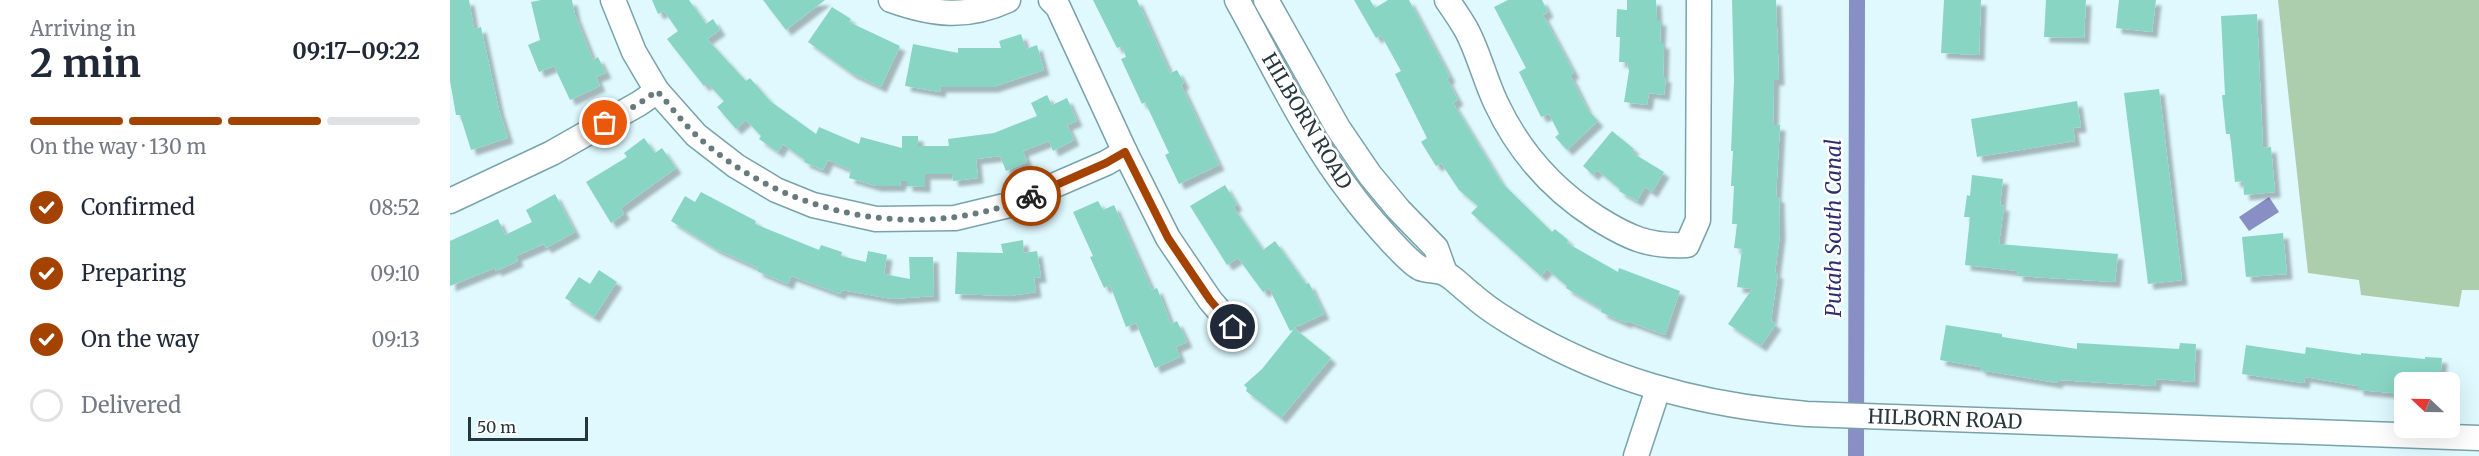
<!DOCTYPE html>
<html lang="en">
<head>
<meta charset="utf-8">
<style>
  body { margin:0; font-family:Merriweather,serif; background:#f2f2f3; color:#1f2937; height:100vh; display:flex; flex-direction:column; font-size:22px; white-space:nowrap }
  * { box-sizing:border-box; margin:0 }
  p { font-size:20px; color:#747a83 }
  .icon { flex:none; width:33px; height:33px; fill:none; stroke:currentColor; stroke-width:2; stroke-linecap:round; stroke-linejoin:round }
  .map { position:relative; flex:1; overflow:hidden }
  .details { display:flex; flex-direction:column; background:#fff; width:450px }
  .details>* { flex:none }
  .needle { width:39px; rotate:292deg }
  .fabs { position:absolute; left:1944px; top:372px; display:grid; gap:12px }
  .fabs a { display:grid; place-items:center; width:66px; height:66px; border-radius:9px; background:#fff; box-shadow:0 6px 24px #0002; font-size:30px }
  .scale { position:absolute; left:18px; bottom:15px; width:120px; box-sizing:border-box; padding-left:6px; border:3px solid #26373b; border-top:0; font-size:16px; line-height:21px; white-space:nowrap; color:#26373b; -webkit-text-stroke:4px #fff; paint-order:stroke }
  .pin { position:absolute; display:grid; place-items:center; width:51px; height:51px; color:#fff; margin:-26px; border:3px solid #fff; border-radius:50%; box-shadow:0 2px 6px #0007 }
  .courier { position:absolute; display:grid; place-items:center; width:60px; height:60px; margin:-30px; border:4px solid #a44300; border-radius:50%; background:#fff; color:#222; box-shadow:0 2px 8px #0007 }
  .headline em { font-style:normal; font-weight:700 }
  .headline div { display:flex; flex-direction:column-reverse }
  .headline { display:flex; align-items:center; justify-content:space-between; height:102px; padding:0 30px }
  h1 { font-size:39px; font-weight:700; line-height:45px }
  .bar { display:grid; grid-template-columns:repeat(4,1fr); gap:9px 6px; align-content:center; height:72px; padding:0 30px }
  .bar i { height:8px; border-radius:4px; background:#e0e1e3 }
  .bar .active { background:#a44300 }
  .bar p { grid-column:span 4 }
  ol { padding:0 30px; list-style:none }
  li { display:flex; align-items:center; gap:18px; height:66px }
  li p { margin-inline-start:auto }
  li .icon { padding:6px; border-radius:50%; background:#a44300; color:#fff; stroke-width:4 }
  li:last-child { color:#747a83 }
  li i { width:33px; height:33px; border:3px solid #e0e1e3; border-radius:50% }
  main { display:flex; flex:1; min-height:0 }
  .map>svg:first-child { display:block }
</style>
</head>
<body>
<main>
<section class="details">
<div class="headline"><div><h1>2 min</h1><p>Arriving in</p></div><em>09:17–09:22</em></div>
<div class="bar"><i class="active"></i><i class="active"></i><i class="active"></i><i></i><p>On the way · 130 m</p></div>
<ol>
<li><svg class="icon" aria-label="check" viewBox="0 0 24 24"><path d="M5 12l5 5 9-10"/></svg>Confirmed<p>08:52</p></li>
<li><svg class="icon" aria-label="check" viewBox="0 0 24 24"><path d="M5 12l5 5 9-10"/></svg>Preparing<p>09:10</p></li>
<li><svg class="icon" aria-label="check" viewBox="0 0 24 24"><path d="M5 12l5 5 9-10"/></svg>On the way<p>09:13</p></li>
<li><i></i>Delivered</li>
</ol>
</section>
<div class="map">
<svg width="2029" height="456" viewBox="0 0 2029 456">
  <defs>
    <filter id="shadow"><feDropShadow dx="5.5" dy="5.5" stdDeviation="1.5" flood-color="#0004"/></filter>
  </defs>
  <rect width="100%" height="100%" fill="#dff9fe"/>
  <polygon fill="#accead" points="1828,0 2029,0 2029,290 2012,290 2009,307 1911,295 1909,280 1858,273"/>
  <polygon fill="#888fc5" points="1819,197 1829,212 1799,231 1789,217"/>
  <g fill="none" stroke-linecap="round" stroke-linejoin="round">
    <polyline stroke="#888fc5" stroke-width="16" points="1406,456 1407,0"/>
  </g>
  <g fill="#89d5c4" filter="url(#shadow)">
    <polygon points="0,0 19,0 24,29 31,27 49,110 58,138 21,150 10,115 6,115 0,81"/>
    <polygon points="91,0 122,0 125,15 143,60 148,57 156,73 146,77 150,86 120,100 104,66 89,72 78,45 90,40 81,2"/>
    <polygon points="202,0 239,0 256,24 263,19 270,30 257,39 296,81 300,78 320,101 366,134 369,127 409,144 411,137 452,148 452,136 468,136 468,146 499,146 498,139 544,133 587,116 581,103 597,95 602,105 617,98 627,121 617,125 624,140 603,151 599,141 573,151 577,162 556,171 550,156 526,159 528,178 503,181 502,174 475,174 475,187 457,186 457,181 451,181 450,186 426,186 399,178 401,170 378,160 373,170 354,162 355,160 333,144 328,152 309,139 311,136 296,120 286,129 267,107 274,101 257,83 254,86 217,39 228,31 214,11 208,14"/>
    <polygon points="313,0 375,0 336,30"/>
    <polygon points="643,0 687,0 720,73 727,70 734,83 731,85 769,165 729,184 715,155 719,153 695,102 692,104 671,59 676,57 672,46 667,48"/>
    <polygon points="904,0 920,0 925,8 938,0 959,0 1000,77 997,79 1008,100 1003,103 1051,182 1102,232 1105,229 1118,240 1117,243 1168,272 1169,268 1230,291 1215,335 1177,321 1176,323 1151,312 1152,309 1116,288 1117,286 1097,269 1091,276 1021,213 1028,206 1009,190 991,163 986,166 971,142 977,138 945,74 951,71 931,35 926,38"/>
    <polygon points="1058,0 1092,0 1098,12 1093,15 1124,73 1120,75 1137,109 1148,121 1117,150 1105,137 1109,134 1099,114 1091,117 1069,72 1076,68 1044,7"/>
    <polygon points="1177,0 1206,0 1207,20 1211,20 1210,43 1214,43 1213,77 1216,77 1214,95 1199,93 1197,105 1174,102 1179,71 1177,62 1169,62 1170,37 1166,37 1167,9 1177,10"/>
    <polygon points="1282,0 1326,0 1329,80 1324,80 1323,125 1330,125 1326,197 1329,197 1330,234 1325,273 1328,273 1321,321 1326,324 1311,346 1278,324 1302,289 1287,287 1292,249 1284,248 1287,224 1282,224 1284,186 1281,186 1283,151 1281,151 1284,80"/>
    <polygon points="1494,0 1531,0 1529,55 1491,53"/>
    <polygon points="1596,0 1636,0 1634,38 1594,37"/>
    <polygon points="1669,0 1706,0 1702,32 1666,28"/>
    <polygon points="382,7 401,19 399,22 450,46 431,87 401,73 358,42"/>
    <polygon points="1807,14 1813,148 1821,147 1825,192 1794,195 1793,181 1785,182 1780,134 1776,134 1772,95 1775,95 1771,16"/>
    <polygon points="571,34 576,49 587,45 594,70 543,87 491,87 490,92 455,86 463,44 508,53 508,48 551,48 549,41"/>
    <polygon points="1709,89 1732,280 1698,284 1674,93"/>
    <polygon points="1627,101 1631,127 1623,128 1625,141 1527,157 1521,119"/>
    <polygon points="1162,131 1184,149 1181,152 1214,172 1202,192 1195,187 1187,201 1169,191 1170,189 1147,170 1143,175 1133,166"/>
    <polygon points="194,138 205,153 212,148 226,168 171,208 174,214 161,223 136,182 177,157 174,153"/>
    <polygon points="1522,175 1553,179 1550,205 1554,206 1549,244 1668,254 1665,282 1567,276 1568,271 1515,265 1520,217 1514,217 1517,195 1520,196"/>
    <polygon points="775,185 787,205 783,207 813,250 825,241 856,284 859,283 874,314 844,328 881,358 831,418 796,391 797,388 794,385 812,369 844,329 840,331 819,288 813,292 788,258 777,265 740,206"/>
    <polygon points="251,192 306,221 305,224 369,250 371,245 392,252 391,256 416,262 418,251 437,255 434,274 460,279 459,257 483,257 484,296 442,299 392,290 390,294 341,276 338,284 307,271 308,268 266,249 221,221 235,196 245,202"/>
    <polygon points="105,194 125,232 96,248 94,244 66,256 68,261 46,271 45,268 0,286 0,241 48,219 55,235 82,222 76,210"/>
    <polygon points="648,201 653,210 664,205 702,290 707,288 721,324 727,321 737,342 726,347 730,357 705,368 686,323 676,327 660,285 654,288 640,257 643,256 623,212"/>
    <polygon points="1833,233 1837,274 1796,277 1792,237"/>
    <polygon points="573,240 574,253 587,251 591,277 584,278 586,292 560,296 505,294 507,252 553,253 551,244"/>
    <polygon points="149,270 167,282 144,317 115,298 129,277 140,284"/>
    <polygon points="1496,325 1552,334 1552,337 1627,349 1627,343 1729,349 1730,343 1746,344 1744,382 1706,379 1705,386 1608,380 1607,383 1530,370 1530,367 1490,360"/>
    <polygon points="1796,345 1855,354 1856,347 1911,355 1911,353 1975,359 1975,357 1992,358 1990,382 1954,382 1954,394 1908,390 1908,386 1855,377 1854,383 1792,374"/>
  </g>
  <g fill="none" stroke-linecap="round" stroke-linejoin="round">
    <g stroke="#79a2aa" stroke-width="27">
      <g id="minor">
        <polyline points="163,0 184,52 207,91 246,135 286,166 326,190 363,205 426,219 505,218 559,205 656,163 675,152"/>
        <path d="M441,0C483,15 517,19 558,0"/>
        <polyline points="601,0 608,7 675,152 718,238 760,300 783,327"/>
        <path d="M787,0C822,63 857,138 902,195C913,210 956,261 970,268C978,271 989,270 996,274C1005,279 1013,288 1021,294C1032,304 1045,313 1058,321C1152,379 1247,405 1357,414L2029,438"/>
        <polyline points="816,0 888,128 920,175 949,210 986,248 995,273"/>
        <path d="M997,0C1004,10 1011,20 1017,31C1029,54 1035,80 1046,103C1068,150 1103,190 1147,218C1179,238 1199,247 1237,245L1248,220L1249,0"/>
        <polyline points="0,201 102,153 190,103 207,91"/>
        <polyline points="1186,456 1208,389"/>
      </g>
    </g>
    <use href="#minor" stroke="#fff" stroke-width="24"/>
  </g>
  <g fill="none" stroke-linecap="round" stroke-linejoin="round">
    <path stroke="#677b7f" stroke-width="6" stroke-dasharray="0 10.8" d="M155,123L190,103L207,91C220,105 232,122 246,135C334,217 471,244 581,196"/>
    <polyline stroke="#a44300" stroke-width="8" points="581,196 656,163 675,152 718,238 760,300 783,327"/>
  </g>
  <g text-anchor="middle" stroke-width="5" stroke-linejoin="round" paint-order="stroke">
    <g font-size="20" fill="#26373b" stroke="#fff">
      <text transform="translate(857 121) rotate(59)" y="7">HILBORN ROAD</text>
      <text transform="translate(1495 419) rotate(2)" y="7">HILBORN ROAD</text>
    </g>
    <g font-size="21" font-style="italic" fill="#2c2e6f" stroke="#fff">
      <text transform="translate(1384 228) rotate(-90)" y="7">Putah South Canal</text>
    </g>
  </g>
</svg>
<div class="fabs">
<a><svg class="needle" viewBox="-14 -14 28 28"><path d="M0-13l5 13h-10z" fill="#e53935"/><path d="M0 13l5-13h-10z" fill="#747a83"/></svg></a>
</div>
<div class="scale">50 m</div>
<div class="pin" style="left:155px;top:123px;background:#ea580c"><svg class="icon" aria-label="bag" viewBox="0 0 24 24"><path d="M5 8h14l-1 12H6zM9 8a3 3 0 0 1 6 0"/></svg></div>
<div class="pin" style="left:783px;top:327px;background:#1f2937"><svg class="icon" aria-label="home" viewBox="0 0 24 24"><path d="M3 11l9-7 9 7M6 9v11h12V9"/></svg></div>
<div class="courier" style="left:581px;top:196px"><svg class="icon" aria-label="bike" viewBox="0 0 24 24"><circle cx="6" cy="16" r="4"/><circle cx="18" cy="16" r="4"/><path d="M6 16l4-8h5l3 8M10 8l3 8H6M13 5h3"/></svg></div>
</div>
</main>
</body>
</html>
